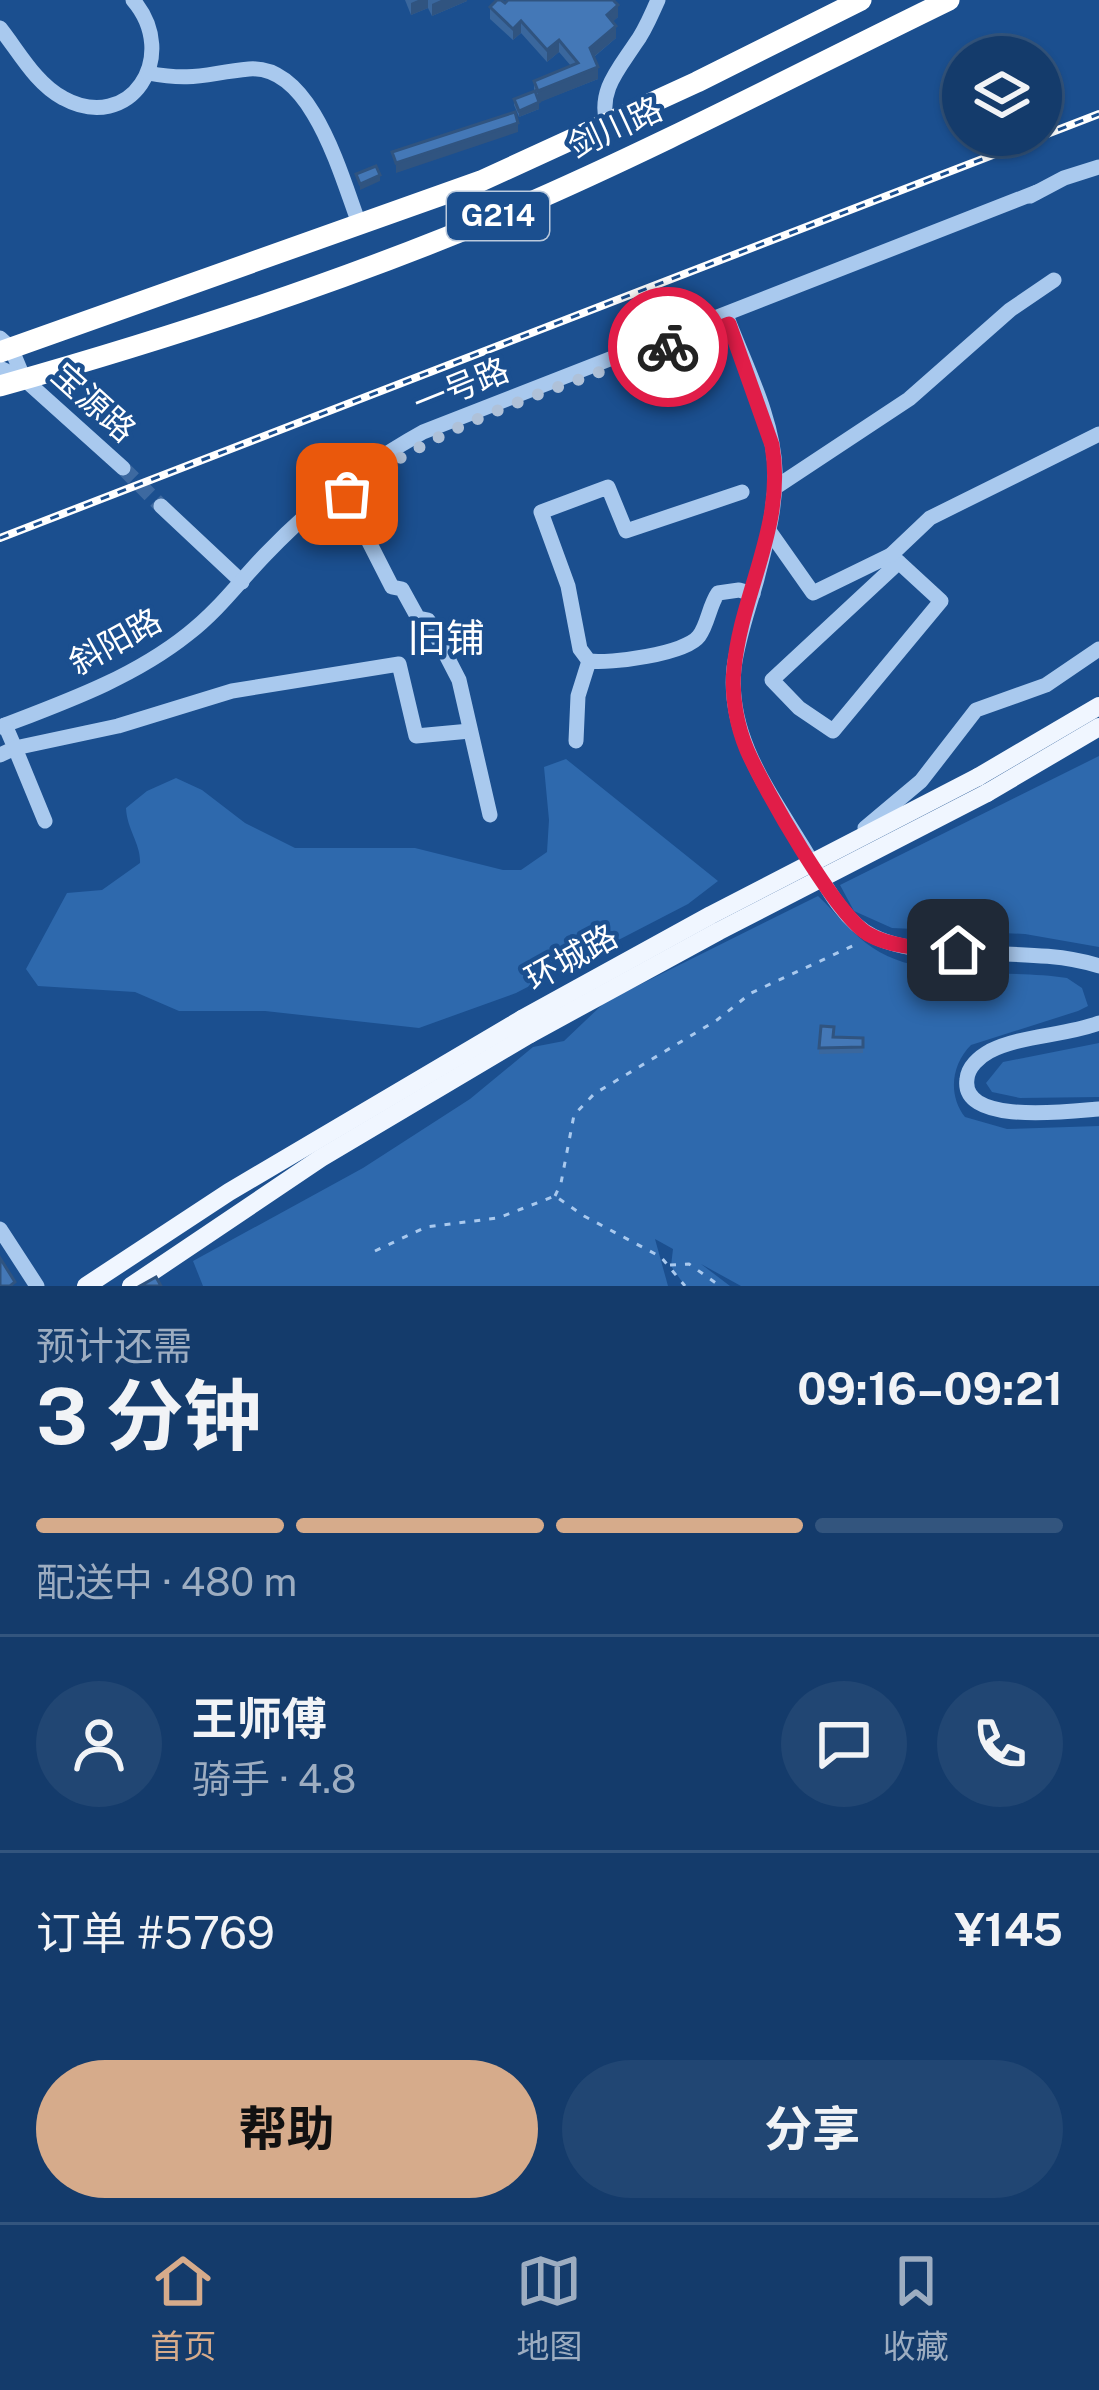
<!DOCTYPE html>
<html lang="zh">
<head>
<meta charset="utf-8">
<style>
  body { margin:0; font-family:"Public Sans","Noto Sans SC",sans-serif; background:#214673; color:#f1f3f6; height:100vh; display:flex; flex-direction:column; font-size:45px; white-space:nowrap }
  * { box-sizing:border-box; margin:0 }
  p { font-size:39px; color:#9dadc1 }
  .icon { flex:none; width:66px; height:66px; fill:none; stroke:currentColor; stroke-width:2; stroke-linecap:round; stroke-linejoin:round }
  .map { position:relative; height:1286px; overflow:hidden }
  .side { display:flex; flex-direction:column; background:#143b6b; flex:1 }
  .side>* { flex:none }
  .tools { position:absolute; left:942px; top:36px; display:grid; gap:24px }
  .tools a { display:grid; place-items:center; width:120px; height:120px; border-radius:50%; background:#143b6b; box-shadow:0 3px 9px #0004,0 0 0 3px #33557e; font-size:60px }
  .pin { position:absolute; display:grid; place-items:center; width:102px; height:102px; color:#fff; margin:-51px; border-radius:24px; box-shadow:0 6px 18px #0006 }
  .courier { position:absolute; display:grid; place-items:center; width:120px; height:120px; margin:-60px; border:9px solid #e11d48; border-radius:50%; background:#fff; color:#222; box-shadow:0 3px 15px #0007 }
  .head em { font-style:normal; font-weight:700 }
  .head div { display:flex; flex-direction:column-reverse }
  .head { display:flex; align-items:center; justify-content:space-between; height:204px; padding:0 36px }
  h1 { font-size:78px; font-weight:700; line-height:90px }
  .bar { display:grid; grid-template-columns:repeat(4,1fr); gap:18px 12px; align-content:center; height:144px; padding:0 36px }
  .bar i { height:15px; border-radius:9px; background:#33557e }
  .bar .on { background:#d6ab8b }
  .bar p { grid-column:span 4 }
  .line { display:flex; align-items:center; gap:30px; padding:0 36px; border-top:3px solid #33557e }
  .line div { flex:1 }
  .round { display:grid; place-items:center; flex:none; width:126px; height:126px; border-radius:63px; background:#214673 }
  .button { display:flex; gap:24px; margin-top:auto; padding:24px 36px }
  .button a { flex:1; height:138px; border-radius:72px; background:#d6ab8b; color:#111; font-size:48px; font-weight:700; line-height:138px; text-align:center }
  .button a+a { background:#214673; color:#f1f3f6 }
  .dock { display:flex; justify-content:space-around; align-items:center; height:168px; border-top:3px solid #33557e; background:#143b6b; font-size:33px; color:#9dadc1 }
  .dock a { display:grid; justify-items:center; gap:6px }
  .dock .on { color:#d6ab8b }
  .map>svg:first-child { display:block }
</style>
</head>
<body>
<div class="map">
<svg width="1099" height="1286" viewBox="0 0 1099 1286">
  <rect width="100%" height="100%" fill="#1b4f8f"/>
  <g fill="#2e69ad">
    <polygon points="1099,756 1099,947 1025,934 892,928 854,911 840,885"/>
    <path d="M566,759L718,881L688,904L516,993L419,1028L265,1011H179L135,992L38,986L26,969L67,893L102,890L140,863C141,844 127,830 126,808L147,791L176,778L202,790L245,823L295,848H415L503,870H521L547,852L549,820L544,767Z"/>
    <path d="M818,896C836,913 853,935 873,948C921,981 1011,969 1067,978L1082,988L1088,1006L1078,1011L971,1045C951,1065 948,1095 965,1117L1007,1129L1099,1126V1286H741L701,1264L730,1286H685L671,1266L673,1249L655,1239L668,1286H203L193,1261L363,1168L470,1099L533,1047L564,1041L605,1002Z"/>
    <polygon points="1099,1043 1099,1097 1020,1098 992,1092 986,1083 1003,1062"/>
  </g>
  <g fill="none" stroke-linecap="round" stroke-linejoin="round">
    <polyline stroke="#3d69a0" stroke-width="15" stroke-dasharray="15 8" stroke-linecap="butt" points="123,468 161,506"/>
    <g stroke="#a9c9ee" stroke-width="3" stroke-dasharray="6 9" stroke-linecap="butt">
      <polyline points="555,1196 561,1183 574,1115 594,1094 717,1020 751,993 859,943"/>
      <polyline points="375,1251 426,1227 498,1218 555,1196 584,1216 661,1257 685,1286"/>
      <polyline points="670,1265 689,1264 720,1286"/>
    </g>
    <g stroke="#a9c9ee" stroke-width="15">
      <path d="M0,28C19,52 36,84 63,98C130,135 181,56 133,0"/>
      <path d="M148,73C195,82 206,73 249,69C313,64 342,180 360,226"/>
      <path d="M607,124C598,91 618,70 635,44C645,31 651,15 658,0"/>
      <polyline points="1030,196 1064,178 1099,167"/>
      <path d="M726,315C744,363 774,419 775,471C776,509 766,543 757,579C749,608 738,637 734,668C727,734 768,790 801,844C820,874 840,920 873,936C929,964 1033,944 1099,966"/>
      <polyline points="0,338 11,348 24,379"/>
      <polyline points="0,368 24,379 123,468"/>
      <polyline points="341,487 392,587 402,589 418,618 428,620 459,680 490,815"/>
      <polyline points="776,487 909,399 1010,310 1054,280"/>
      <path d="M742,492L626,531L608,487L541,512L568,586L580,649L589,661C609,664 686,654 699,636C708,624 709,606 718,593L739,590L753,594"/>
      <polyline points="161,506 242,582"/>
      <polyline points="770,532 813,593 891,555 941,601 833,731 799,708 772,680 899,562"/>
      <polyline points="891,555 930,518 1099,434"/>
      <path d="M0,727C65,702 133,678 188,634C218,611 239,582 265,555C311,507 365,464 423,432L1037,192"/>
      <polyline points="576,741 578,696 589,661"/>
      <polyline points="0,755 15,748 5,725"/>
      <polyline points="45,821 15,748 118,726 232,691 399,664 416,736 470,731"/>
      <polyline points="865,828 921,781 976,710 1046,685 1099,649"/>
      <path d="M1099,1023C1064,1036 1022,1035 990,1051C979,1057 968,1067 967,1079C960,1126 1072,1111 1099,1109"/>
      <polyline points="0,1229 37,1286"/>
    </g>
    <g stroke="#f0f6ff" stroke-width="18">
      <polyline points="978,777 1099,706"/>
      <polyline points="987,793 1099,727"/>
      <polyline points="86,1286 229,1192 522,1019"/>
      <polyline points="131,1286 321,1158 530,1034"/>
    </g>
    <g stroke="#fff" stroke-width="21">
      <polyline points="0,352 481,181 697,82 861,0"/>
      <path d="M0,386C174,337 349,280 515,209C663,145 805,70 949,0"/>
    </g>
    <g stroke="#fff" stroke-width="8">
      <polyline id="rail" points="0,538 1099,114"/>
    </g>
    <use href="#rail" stroke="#1b4f8f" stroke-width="3" stroke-dasharray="9" stroke-linecap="butt"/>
    <g stroke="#f0f6ff" stroke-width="18">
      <polyline points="522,1019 711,915 978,777"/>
      <polyline points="530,1034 719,931 987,793"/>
    </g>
  </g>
  <g fill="#3a679d">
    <polygon points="405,0 467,0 467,1 432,16 428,8 411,15"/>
    <polygon points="505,3 618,17 612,22 616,38 594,57 598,79 539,102 539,109 519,117 514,105 514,99 534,91 534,81 571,66 559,52 547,62 521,33 513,40 490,19 490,7"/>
    <polygon points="821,1026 833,1037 863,1038 863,1053 819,1054"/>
  </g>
  <g fill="#305480">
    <polygon points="418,0 428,0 428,8 411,15 411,3"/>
    <polygon points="441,0 467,0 467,1 432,16 432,4"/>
    <polygon points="618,5 618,17 607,27 607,15"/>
    <polygon points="521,21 521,33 513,40 513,29"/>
    <polygon points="616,26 616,38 590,60 590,48"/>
    <polygon points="559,40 559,52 547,62 547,50"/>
    <polygon points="598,67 598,79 538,103 538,91"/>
    <polygon points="539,102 539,109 519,117 519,111"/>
    <polygon points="518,123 518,132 396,173 396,163"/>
    <polygon points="380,175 380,181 360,190 360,184"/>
  </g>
  <g fill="#4478b7" stroke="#305480" stroke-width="3">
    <polygon points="497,0 501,0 505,3 508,0 613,0 618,5 607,15 616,26 590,48 598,67 538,91 534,81 578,63 559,40 547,50 521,21 513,29 490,7"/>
    <polygon points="535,91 539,102 519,111 514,99"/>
    <polygon points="515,112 518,123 396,163 392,152"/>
    <polygon points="376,166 380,175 360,184 356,174"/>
    <polygon points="821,1026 834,1027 833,1037 863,1038 863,1047 819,1048"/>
    <polygon points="0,1258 15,1282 10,1286 0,1286"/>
    <polygon points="156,1277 161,1286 140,1286"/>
  </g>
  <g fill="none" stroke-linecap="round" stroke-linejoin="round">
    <path stroke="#afc1d8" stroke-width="12" stroke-dasharray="0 21.6" d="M347,494C441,421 558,389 668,347"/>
    <path stroke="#e11d48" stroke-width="15" d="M668,347L729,324L772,445C786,525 741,592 734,669C731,696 737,726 747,750C764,789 835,914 868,934C894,949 929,948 958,950"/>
  </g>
  <g text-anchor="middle" stroke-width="9" stroke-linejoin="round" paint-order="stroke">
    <rect fill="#1b4f8f" stroke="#bbcadd" stroke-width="3" x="447" y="192" width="102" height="48" rx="9"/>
    <g font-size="30" font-weight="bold" fill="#fff">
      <text x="498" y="226">G214</text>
    </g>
    <g font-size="33" fill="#fff" stroke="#1b4f8f">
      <text transform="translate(615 127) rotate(-25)" y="12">剑川路</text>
      <text transform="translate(461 386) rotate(-22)" y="12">一号路</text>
      <text transform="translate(94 402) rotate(42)" y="12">宝源路</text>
      <text transform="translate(115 641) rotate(-29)" y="12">斜阳路</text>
      <text transform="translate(571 957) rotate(-29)" y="12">环城路</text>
    </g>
    <g font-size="39" fill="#fff" stroke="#1b4f8f">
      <text x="446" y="652">旧铺</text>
    </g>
  </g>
</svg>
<div class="tools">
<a><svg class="icon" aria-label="layers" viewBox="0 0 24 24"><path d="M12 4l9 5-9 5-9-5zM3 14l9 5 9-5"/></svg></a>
</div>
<div class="pin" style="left:347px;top:494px;background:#ea580c"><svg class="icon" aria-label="bag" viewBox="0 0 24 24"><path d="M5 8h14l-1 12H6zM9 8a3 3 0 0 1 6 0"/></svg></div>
<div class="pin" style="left:958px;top:950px;background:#1f2937"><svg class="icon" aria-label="home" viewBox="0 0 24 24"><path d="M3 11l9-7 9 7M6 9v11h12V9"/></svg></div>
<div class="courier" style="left:668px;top:347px"><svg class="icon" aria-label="bike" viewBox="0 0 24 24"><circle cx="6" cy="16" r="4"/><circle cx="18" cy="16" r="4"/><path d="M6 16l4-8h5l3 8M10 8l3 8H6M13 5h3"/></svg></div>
</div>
<section class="side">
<div class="head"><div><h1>3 分钟</h1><p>预计还需</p></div><em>09:16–09:21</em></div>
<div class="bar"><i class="on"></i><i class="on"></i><i class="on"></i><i></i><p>配送中 · 480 m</p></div>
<div class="line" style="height:216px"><a class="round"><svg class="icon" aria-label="person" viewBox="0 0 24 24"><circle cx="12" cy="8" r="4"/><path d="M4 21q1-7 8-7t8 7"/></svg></a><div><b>王师傅</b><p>骑手 · 4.8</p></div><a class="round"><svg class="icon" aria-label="chat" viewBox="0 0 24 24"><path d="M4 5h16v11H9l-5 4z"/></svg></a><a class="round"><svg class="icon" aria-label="phone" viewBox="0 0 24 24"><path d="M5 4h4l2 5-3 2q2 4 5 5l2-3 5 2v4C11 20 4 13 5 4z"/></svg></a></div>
<div class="line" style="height:156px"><div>订单 #5769</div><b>¥145</b></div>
<div class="button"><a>帮助</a><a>分享</a></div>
</section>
<nav class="dock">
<a class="on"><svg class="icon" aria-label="home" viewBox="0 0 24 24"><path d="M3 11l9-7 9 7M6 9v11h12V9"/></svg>首页</a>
<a><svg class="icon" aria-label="map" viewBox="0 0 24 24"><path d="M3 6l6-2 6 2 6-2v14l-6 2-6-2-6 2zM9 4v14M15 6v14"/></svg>地图</a>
<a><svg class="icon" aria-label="saved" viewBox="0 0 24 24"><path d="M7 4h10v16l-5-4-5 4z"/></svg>收藏</a>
</nav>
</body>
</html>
